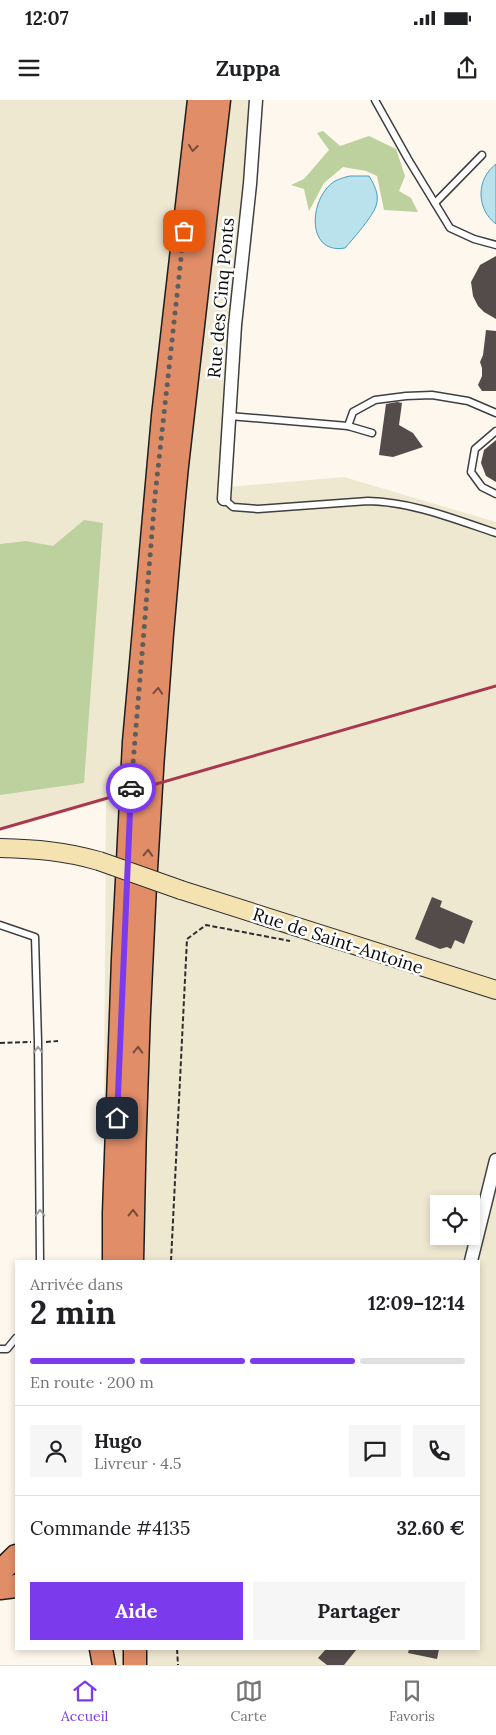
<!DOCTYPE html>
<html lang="fr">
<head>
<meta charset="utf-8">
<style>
  body { margin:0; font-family:Lora,serif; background:#f6f6f6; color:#202124; height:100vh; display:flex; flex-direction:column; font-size:19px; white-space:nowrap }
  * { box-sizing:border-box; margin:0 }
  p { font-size:16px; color:#757577 }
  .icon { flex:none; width:28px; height:28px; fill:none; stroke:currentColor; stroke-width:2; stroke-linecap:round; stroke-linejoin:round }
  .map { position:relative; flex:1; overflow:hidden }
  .drawer { position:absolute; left:15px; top:1160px; width:465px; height:390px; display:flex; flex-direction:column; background:#fff; border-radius:0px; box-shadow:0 2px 8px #0003 }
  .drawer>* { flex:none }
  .tools { position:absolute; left:430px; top:1095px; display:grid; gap:10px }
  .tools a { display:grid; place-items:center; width:50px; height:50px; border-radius:0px; background:#fff; box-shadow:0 2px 8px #0003; font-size:25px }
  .pin { position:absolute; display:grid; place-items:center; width:42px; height:42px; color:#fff; margin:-21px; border-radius:10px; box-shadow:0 2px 8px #0006 }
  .courier { position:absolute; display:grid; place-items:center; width:50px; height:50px; margin:-25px; border:4px solid #7c3aed; border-radius:50%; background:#fff; color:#222; box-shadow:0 1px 6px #0007 }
  .overview em { font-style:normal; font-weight:700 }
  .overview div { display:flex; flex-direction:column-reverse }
  .overview { display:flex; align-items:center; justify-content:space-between; height:85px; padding:0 15px }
  h1 { font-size:32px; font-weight:700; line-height:38px }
  .bar { display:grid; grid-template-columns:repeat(4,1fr); gap:8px 5px; align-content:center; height:60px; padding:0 15px }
  .bar i { height:6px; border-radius:4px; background:#e0e0e0 }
  .bar .current { background:#7c3aed }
  .bar p { grid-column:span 4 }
  .line { display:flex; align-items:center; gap:12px; padding:0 15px; border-top:1px solid #e0e0e0 }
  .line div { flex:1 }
  .round { display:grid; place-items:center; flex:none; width:52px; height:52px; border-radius:0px; background:#f6f6f6 }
  .primary-button { display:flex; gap:10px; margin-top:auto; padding:10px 15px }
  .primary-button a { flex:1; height:58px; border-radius:0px; background:#7c3aed; color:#fff; font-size:20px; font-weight:700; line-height:58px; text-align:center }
  .primary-button a+a { background:#f6f6f6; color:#202124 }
  .status { display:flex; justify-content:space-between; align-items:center; height:35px; padding:0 25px; background:#fff; direction:ltr }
  .status svg { height:14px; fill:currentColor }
  header { display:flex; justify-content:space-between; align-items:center; height:65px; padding:0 15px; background:#fff; font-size:22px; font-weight:700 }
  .menu { display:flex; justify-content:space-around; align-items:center; height:70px; border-top:1px solid #e0e0e0; background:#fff; font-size:14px; color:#757577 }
  .menu a { display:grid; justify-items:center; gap:2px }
  .menu .current { color:#7c3aed }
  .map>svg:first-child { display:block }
</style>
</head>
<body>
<div class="status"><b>12:07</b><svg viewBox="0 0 49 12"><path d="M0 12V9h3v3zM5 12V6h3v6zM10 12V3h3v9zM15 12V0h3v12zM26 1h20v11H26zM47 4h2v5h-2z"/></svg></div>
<header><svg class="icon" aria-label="menu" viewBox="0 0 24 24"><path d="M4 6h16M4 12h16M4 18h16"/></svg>Zuppa<svg class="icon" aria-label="share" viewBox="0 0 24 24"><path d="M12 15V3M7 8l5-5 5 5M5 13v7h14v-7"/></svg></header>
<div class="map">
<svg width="496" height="1565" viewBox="0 0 496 1565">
  <rect width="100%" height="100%" fill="#fdf7ee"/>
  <path fill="#efe8d1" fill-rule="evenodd" d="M0,0H263L228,387L344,377L496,422V1565H101V1549H479V1161H103L106,701L0,731ZM439,1104H471V1136H439Z"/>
  <g fill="#bcd19d">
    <polygon points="323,31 340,46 369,36 396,49 405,76 399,91 411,98 418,112 384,110 377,76 366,71 343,67 324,83 309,111 304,89 291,85 304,79 329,50 317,33"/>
    <polygon points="84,420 103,423 84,683 0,695 0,444 26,441 53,446"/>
  </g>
  <g fill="#b9e2ed" stroke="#4a9fba">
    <path d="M496,64V124C476,109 476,79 496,64Z"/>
    <path d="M350,76H369C374,84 380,95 376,106C373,116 353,139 345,148C305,155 309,97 335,81C339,79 345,77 350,76Z"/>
  </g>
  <g fill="#534c4a">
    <polygon points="496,156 496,219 484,212 478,206 473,196 471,182 480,165"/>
    <polygon points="486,230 496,231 496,291 482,291 478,285 482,276 482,268 480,262 483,255"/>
    <polygon points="397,302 402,303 399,325 413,333 423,347 393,357 379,355 386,304"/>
    <polygon points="496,340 496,382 486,376 481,363 484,350"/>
    <polygon points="432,797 442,801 440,807 473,821 464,844 455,840 451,849 447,847 440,849 415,839"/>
    <polygon points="326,1549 357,1549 344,1565 327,1565 318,1558"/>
    <polygon points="409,1549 439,1549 437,1559 408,1553"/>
  </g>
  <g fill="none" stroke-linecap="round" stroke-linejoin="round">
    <g stroke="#3f3f3f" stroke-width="9">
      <g id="lane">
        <polyline points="375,0 408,59 450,128 474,139 496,145"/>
        <polyline points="435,103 482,55"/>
        <polyline points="229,316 348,326"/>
        <polyline points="496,331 475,349 471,372 482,387 496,394"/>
        <polyline points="372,333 348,326 353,312 375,300 406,296 432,295 468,301 496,313"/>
        <path d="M224,399L233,407L258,409L368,401C413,402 454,419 496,433"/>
        <polyline points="0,825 35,837 38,942 40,1161"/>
        <polyline points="0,1249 7,1249 16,1238"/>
      </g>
    </g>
    <g stroke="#3f3f3f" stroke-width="15">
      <g id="street">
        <polyline points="224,399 235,225 250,84 256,0"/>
        <polyline points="471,1161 496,1060"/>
      </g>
    </g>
    <g stroke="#2e2e2e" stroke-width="20">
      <g id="secondary">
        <path d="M0,748C36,749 64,751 99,761"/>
        <polyline points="181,790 496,890"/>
      </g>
    </g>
    <g stroke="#1d1d1d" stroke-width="25">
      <g id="highway">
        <polyline points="114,1161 114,1113 123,859 134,642 163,316 199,0"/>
        <path d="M132,1161C136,897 151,630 177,366C190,244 205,122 219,0"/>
        <polyline points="0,1472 16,1456"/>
        <polyline points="0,1488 16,1486"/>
        <polyline points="101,1549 104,1565"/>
        <polyline points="135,1549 135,1565"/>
      </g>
    </g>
    <g stroke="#2e2e2e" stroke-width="2" stroke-dasharray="5 2.5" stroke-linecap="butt">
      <polyline points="46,942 58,941"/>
      <polyline points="0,943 31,942"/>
      <polyline points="171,1161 187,839 206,825 290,841"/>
      <polyline points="177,1549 178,1565"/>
    </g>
    <use href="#lane" stroke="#fff" stroke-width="6"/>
    <use href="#street" stroke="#fff" stroke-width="12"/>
    <use href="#secondary" stroke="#f4e2b1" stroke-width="18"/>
    <use href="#highway" stroke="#e08d68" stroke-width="22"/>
    <polyline stroke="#a9374e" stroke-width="3" points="0,729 496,586"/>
    <g stroke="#2e2e2e" stroke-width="20" stroke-linecap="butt">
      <polyline id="secondary-bridge" points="99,761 181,790"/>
    </g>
    <use href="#secondary-bridge" stroke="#f4e2b1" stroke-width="18"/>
  </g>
  <defs><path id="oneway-chevron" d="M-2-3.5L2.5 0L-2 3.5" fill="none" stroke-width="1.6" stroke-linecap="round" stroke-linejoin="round" transform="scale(1.25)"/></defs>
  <g stroke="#764c3a">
    <use href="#oneway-chevron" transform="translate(193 48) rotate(97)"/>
    <use href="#oneway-chevron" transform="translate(158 591) rotate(-86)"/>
    <use href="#oneway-chevron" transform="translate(148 753) rotate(-87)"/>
    <use href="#oneway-chevron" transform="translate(138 950) rotate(-88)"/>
    <use href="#oneway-chevron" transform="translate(133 1113) rotate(-89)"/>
  </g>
  <g stroke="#9e9e9e">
    <use href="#oneway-chevron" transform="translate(38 950) rotate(-91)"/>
    <use href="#oneway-chevron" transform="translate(40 1113) rotate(-91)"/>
  </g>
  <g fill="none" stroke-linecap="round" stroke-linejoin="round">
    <polyline stroke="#605e5b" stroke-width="5" stroke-dasharray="0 9" points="131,688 155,396 184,131"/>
    <polyline stroke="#7c3aed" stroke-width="6" points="117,1018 131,688"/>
  </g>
  <g text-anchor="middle" stroke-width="5" stroke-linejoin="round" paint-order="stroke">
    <g font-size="18" fill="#0c0c0c" stroke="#fff">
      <text transform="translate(221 198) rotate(-85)" y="6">Rue des Cinq Ponts</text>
      <text transform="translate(338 841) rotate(18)" y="6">Rue de Saint-Antoine</text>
    </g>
  </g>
</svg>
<div class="tools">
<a><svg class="icon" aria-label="locate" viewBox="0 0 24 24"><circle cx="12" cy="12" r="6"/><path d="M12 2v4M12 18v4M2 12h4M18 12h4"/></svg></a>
</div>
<div class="pin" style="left:184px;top:131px;background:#ea580c"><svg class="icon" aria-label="bag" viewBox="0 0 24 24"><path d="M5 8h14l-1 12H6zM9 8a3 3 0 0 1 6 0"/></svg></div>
<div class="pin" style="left:117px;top:1018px;background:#1f2937"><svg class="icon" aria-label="home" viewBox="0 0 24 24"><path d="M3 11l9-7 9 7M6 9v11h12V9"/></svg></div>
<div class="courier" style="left:131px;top:688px"><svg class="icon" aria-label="car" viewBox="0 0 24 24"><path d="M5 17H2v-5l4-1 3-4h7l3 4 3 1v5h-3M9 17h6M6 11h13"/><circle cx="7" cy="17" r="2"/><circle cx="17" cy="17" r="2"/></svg></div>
<section class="drawer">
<div class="overview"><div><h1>2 min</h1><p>Arrivée dans</p></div><em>12:09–12:14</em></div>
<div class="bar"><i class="current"></i><i class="current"></i><i class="current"></i><i></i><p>En route · 200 m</p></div>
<div class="line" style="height:90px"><a class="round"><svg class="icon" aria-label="person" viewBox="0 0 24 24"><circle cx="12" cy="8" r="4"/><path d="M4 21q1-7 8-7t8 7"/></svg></a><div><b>Hugo</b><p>Livreur · 4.5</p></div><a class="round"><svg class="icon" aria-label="chat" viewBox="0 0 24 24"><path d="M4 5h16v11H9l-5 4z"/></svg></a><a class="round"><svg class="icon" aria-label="phone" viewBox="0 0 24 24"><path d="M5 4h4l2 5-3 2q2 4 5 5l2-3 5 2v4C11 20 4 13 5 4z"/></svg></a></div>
<div class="line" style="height:65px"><div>Commande #4135</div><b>32.60 €</b></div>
<div class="primary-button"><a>Aide</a><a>Partager</a></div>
</section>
</div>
<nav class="menu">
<a class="current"><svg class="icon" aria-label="home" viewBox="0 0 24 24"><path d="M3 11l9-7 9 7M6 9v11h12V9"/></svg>Accueil</a>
<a><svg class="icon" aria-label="map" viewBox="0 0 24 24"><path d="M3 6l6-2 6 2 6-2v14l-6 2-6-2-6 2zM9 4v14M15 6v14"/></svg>Carte</a>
<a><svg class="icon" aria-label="saved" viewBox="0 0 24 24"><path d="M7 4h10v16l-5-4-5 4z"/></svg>Favoris</a>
</nav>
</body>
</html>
